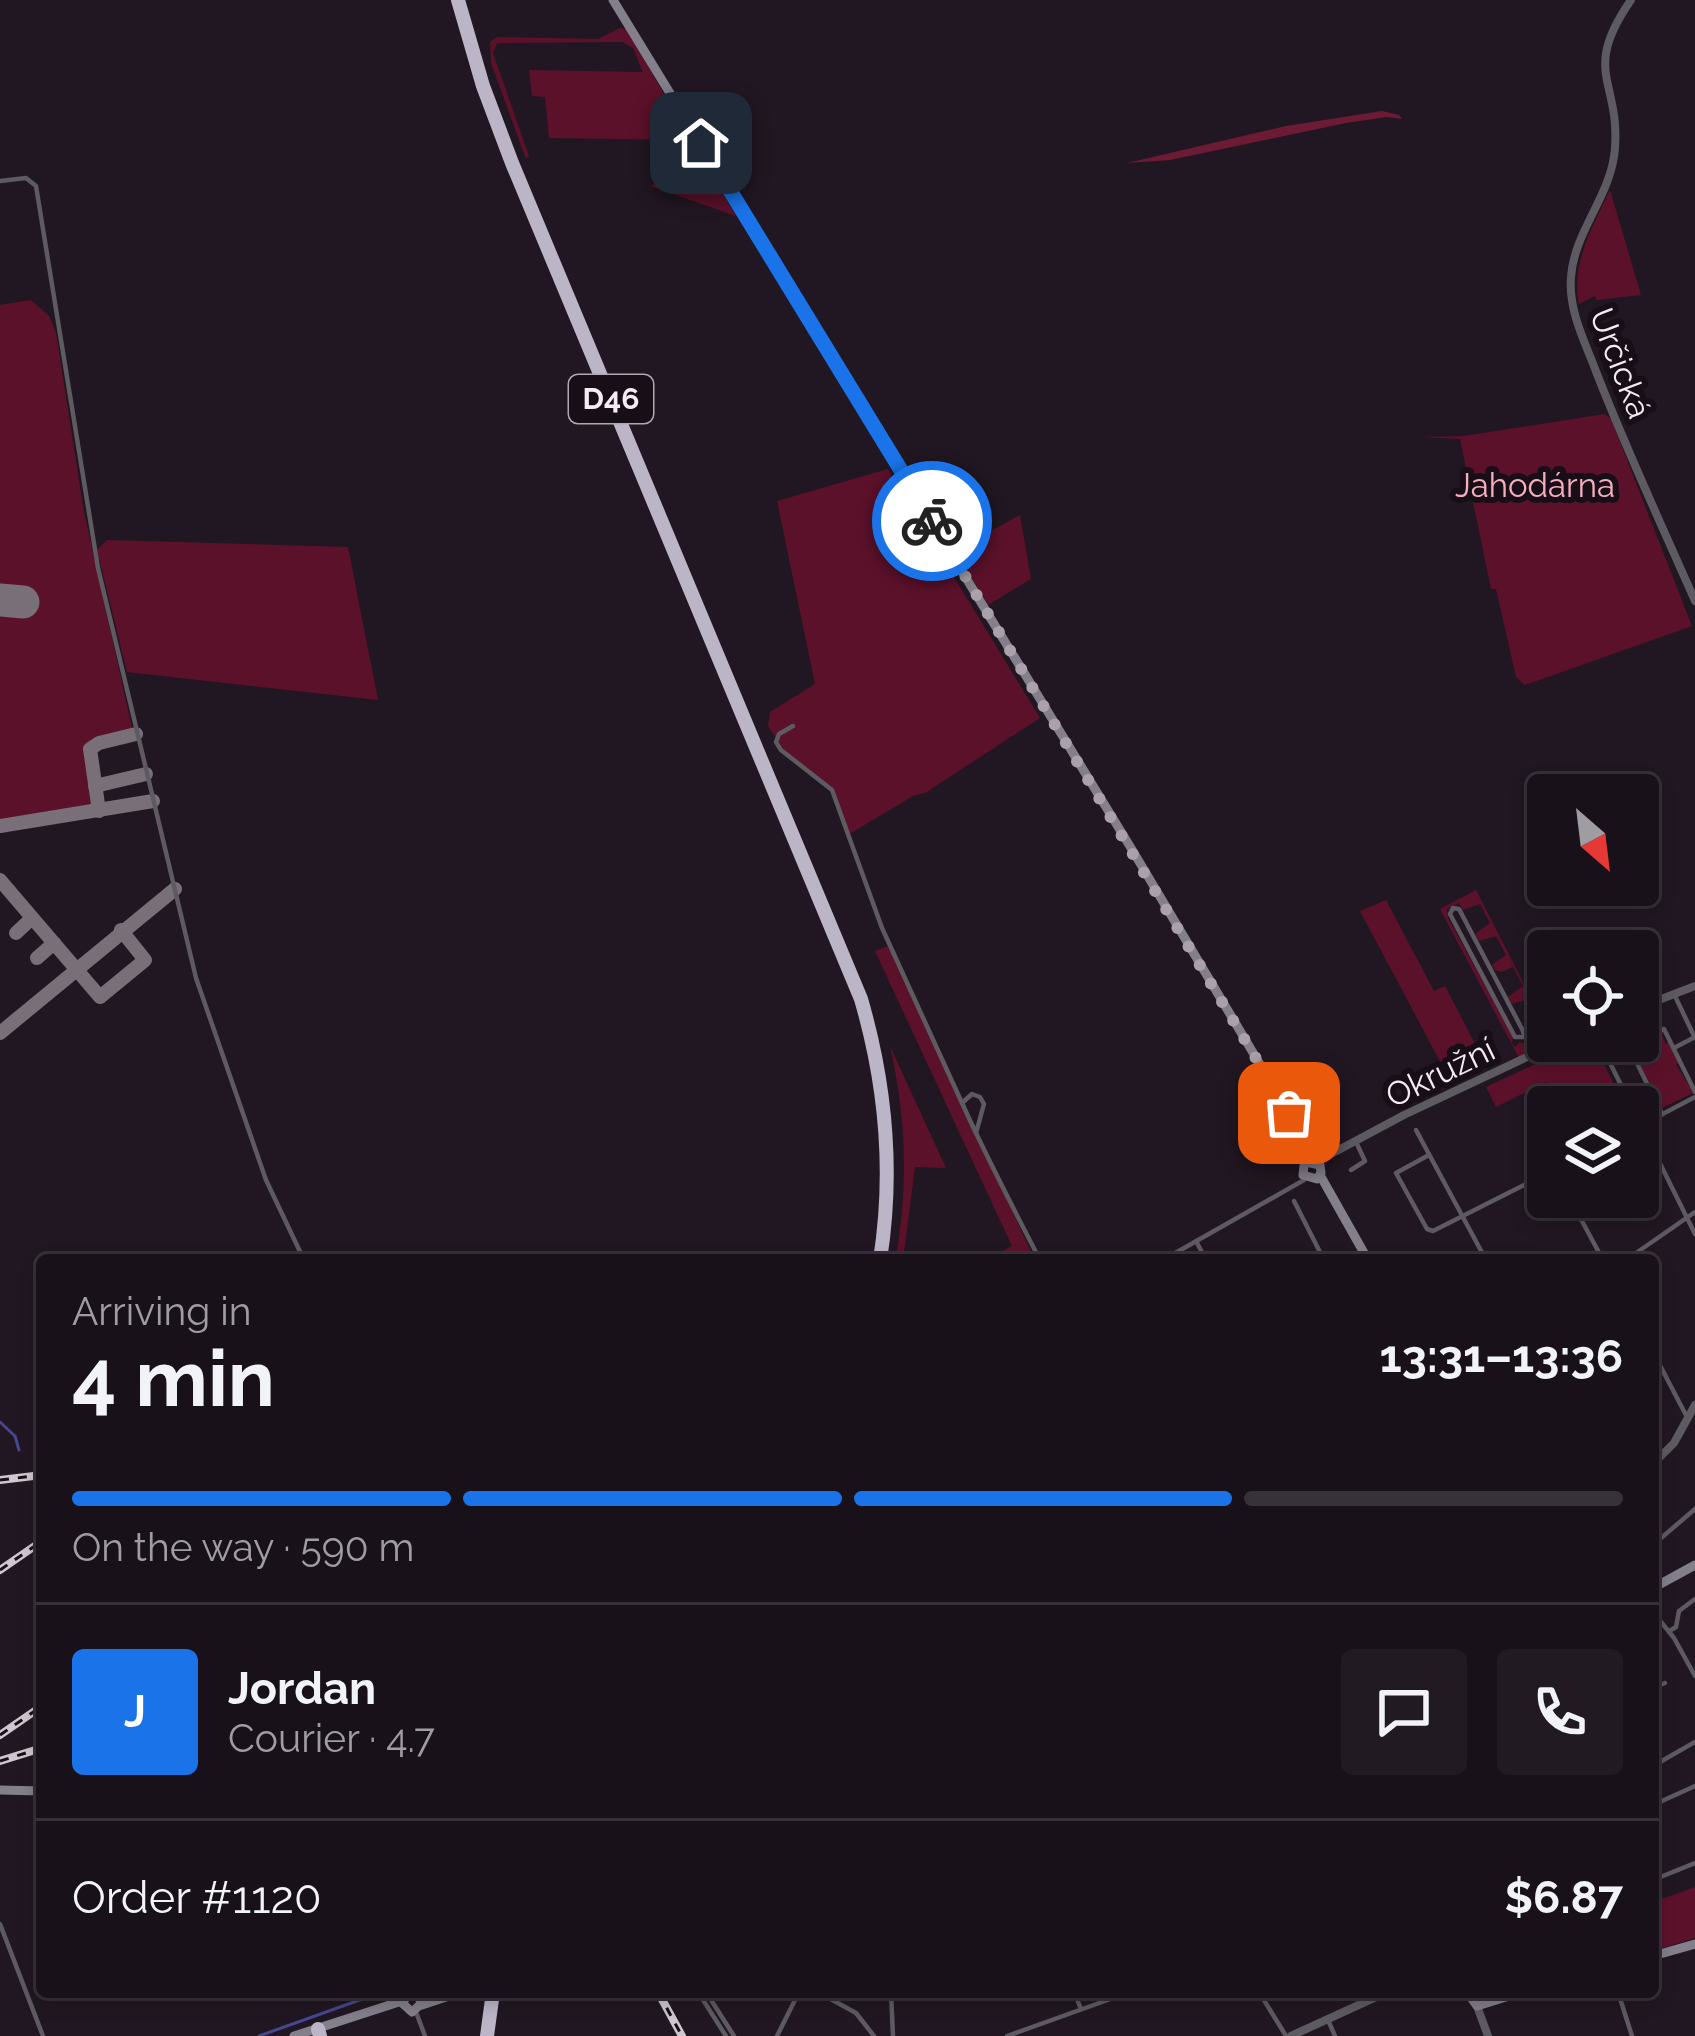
<!DOCTYPE html>
<html lang="en">
<head>
<meta charset="utf-8">
<style>
  body { margin:0; font-family:Raleway,sans-serif; background:#221a23; color:#f1f3f6; height:100vh; display:flex; flex-direction:column; font-size:45px; white-space:nowrap }
  * { box-sizing:border-box; margin:0 }
  p { font-size:39px; color:#9f9da2 }
  .icon { flex:none; width:66px; height:66px; fill:none; stroke:currentColor; stroke-width:2; stroke-linecap:round; stroke-linejoin:round }
  .map { position:relative; flex:1; overflow:hidden }
  .details { position:absolute; left:36px; top:1254px; width:1623px; height:744px; display:flex; flex-direction:column; background:#19111a; border-radius:12px; box-shadow:0 6px 18px #0003,0 0 0 3px #373139 }
  .details>* { flex:none }
  .needle { width:78px; rotate:152deg }
  .controls { position:absolute; left:1527px; top:774px; display:grid; gap:24px }
  .controls a { display:grid; place-items:center; width:132px; height:132px; border-radius:12px; background:#19111a; box-shadow:0 6px 18px #0003,0 0 0 3px #373139; font-size:60px }
  .pin { position:absolute; display:grid; place-items:center; width:102px; height:102px; color:#fff; margin:-51px; border-radius:24px; box-shadow:0 6px 18px #0006 }
  .courier { position:absolute; display:grid; place-items:center; width:120px; height:120px; margin:-60px; border:9px solid #1a73e8; border-radius:50%; background:#fff; color:#222; box-shadow:0 3px 15px #0007 }
  .headline em { font-style:normal; font-weight:700 }
  .headline div { display:flex; flex-direction:column-reverse }
  .headline { display:flex; align-items:center; justify-content:space-between; height:204px; padding:0 36px }
  h1 { font-size:78px; font-weight:700; line-height:90px }
  .bar { display:grid; grid-template-columns:repeat(4,1fr); gap:18px 12px; align-content:center; height:144px; padding:0 36px }
  .bar i { height:15px; border-radius:9px; background:#373139 }
  .bar .active { background:#1a73e8 }
  .bar p { grid-column:span 4 }
  .line { display:flex; align-items:center; gap:30px; padding:0 36px; border-top:3px solid #373139 }
  .line div { flex:1 }
  .round { display:grid; place-items:center; flex:none; width:126px; height:126px; border-radius:12px; background:#221a23 }
  .map>svg:first-child { display:block }
</style>
</head>
<body>
<div class="map">
<svg width="1695" height="2036" viewBox="0 0 1695 2036">
  <rect width="100%" height="100%" fill="#211722"/>
  <g fill="#5c112a">
    <polygon points="620,28 627,29 690,140 549,138 545,97 532,96 529,70 643,72 633,48 622,42 497,43 493,53 529,156 526,159 491,63 490,42 497,37 598,39"/>
    <polygon points="705,164 736,216 650,186"/>
    <path d="M1610,190L1641,295L1596,300L1595,296L1579,304C1571,261 1593,227 1610,190Z"/>
    <polygon points="31,300 49,316 56,333 84,512 132,728 115,736 99,737 88,748 93,808 0,823 0,305"/>
    <polygon points="1605,414 1611,419 1692,626 1525,685 1516,677 1496,589 1491,589 1460,439 1420,437 1464,436"/>
    <polygon points="888,469 1040,718 925,793 913,796 846,836 832,790 788,755 768,726 770,712 815,684 777,501"/>
    <polygon points="1020,515 1031,579 988,605 956,551 957,544 971,542"/>
    <polygon points="107,540 348,547 378,700 127,672 97,550"/>
    <polygon points="1476,890 1548,1031 1548,1041 1553,1041 1538,1049 1531,1046 1530,1038 1547,1033 1542,1023 1530,1033 1525,1031 1539,1017 1529,999 1512,1004 1508,997 1523,986 1513,967 1502,972 1495,970 1492,965 1506,955 1496,936 1479,941 1475,934 1490,923 1480,904 1463,910 1459,903 1447,909 1448,918 1513,1036 1512,1044 1515,1047 1520,1042 1525,1044 1526,1053 1519,1058 1440,909"/>
    <polygon points="1386,900 1434,991 1445,986 1486,1065 1451,1082 1360,911"/>
    <polygon points="888,946 1035,1260 989,1258 1012,1246 875,951"/>
    <polygon points="1664,1032 1662,1036 1666,1044 1669,1041 1679,1063 1676,1064 1693,1093 1662,1108 1631,1046 1649,1039 1647,1036"/>
    <polygon points="1586,1041 1593,1041 1625,1107 1559,1107 1546,1082 1496,1107 1486,1087"/>
    <path d="M890,1046L946,1168L915,1167L903,1260H896C908,1180 907,1125 890,1046Z"/>
    <polygon points="1695,1887 1695,1938 1653,1951 1656,1901"/>
  </g>
  <polygon fill="#6d1b35" points="1382,111 1399,115 1402,119 1387,117 1346,123 1170,160 1127,163 1286,126"/>
  <g fill="none" stroke-linecap="round" stroke-linejoin="round">
    <g stroke="#46478f" stroke-width="3">
      <polyline points="0,1422 15,1436 19,1450"/>
      <polyline points="259,2036 382,1992"/>
    </g>
    <g stroke="#786f79" stroke-width="14">
      <polyline points="95,786 146,774"/>
      <polyline points="99,811 90,749 99,743 136,734"/>
      <polyline points="0,826 153,801"/>
      <polyline points="0,880 100,997 145,960 121,930"/>
      <polyline points="16,933 32,918"/>
      <polyline points="37,958 54,943"/>
      <polyline points="0,1033 175,889"/>
    </g>
    <polyline stroke="#786f79" stroke-width="33" points="0,600 23,602"/>
    <g stroke="#5d5a62" stroke-width="4.5">
      <polyline points="0,181 26,178 36,186 98,568 196,978 266,1180 304,1260"/>
      <polyline points="793,726 779,734 776,742 781,750 832,790 882,928 962,1103"/>
      <polyline points="1674,994 1695,1038"/>
      <polyline points="1525,1037 1515,1037 1450,914 1453,908 1459,909 1522,1029 1532,1054"/>
      <polyline points="1638,1038 1664,1029 1695,1092"/>
      <polyline points="1599,1041 1632,1107"/>
      <polyline points="1626,1041 1662,1114"/>
      <polyline points="1674,1048 1695,1037"/>
      <polyline points="1638,1119 1695,1234"/>
      <polyline points="1638,1127 1695,1097"/>
      <polyline points="1416,1130 1486,1260"/>
      <path d="M976,1133L984,1104L980,1097L972,1094L962,1103C986,1156 1013,1208 1040,1260"/>
      <polyline points="1429,1155 1396,1173 1427,1229 1433,1231 1548,1173"/>
      <polyline points="1351,1170 1365,1161 1356,1142"/>
      <polyline points="1569,1197 1603,1260"/>
      <polyline points="1294,1201 1324,1260"/>
      <polyline points="1196,1241 1206,1260"/>
      <polyline points="1163,1260 1304,1180"/>
      <polyline points="1626,1260 1695,1212"/>
      <polyline points="1653,1352 1688,1419"/>
      <polyline points="1653,1545 1695,1509"/>
      <polyline points="1653,1612 1674,1638 1695,1676"/>
      <polyline points="1671,1630 1676,1627 1679,1611 1695,1599"/>
      <polyline points="1653,1688 1665,1683"/>
      <polyline points="1653,1766 1695,1742"/>
      <polyline points="1653,1790 1659,1801"/>
      <polyline points="1653,1805 1695,1786"/>
      <polyline points="1653,1880 1695,1863"/>
      <polyline points="0,1924 43,2036"/>
      <polyline points="698,1992 726,2036"/>
      <polyline points="706,1992 734,2036"/>
      <polyline points="818,1992 856,2013 874,2036"/>
      <polyline points="891,1992 893,2036"/>
      <polyline points="1074,1992 1081,2009"/>
      <polyline points="1259,1992 1286,2036"/>
      <polyline points="1618,1992 1632,2036"/>
      <polyline points="416,2012 425,2036"/>
      <polyline points="1328,2020 1335,2036"/>
      <polyline points="777,2036 799,1992"/>
      <polyline points="1007,2036 1130,1992"/>
    </g>
    <g stroke="#5d5a62" stroke-width="8">
      <path d="M1631,0C1581,72 1620,80 1615,148C1612,195 1574,231 1571,277C1568,311 1586,344 1597,374C1627,451 1662,526 1695,601"/>
      <polyline points="1638,1008 1695,986"/>
      <polyline points="1316,1162 1404,1115 1561,1041"/>
      <polyline points="1653,1464 1674,1443 1695,1405"/>
      <polyline points="1477,2006 1488,2036"/>
      <polyline points="1291,2036 1387,1992"/>
    </g>
    <g stroke="#837f8b" stroke-width="9">
      <polyline points="613,0 1131,848 1289,1113 1311,1161"/>
      <polyline points="1305,1157 1303,1175 1317,1179 1321,1173 1320,1165 1306,1162"/>
      <polyline points="1320,1175 1368,1260"/>
      <polyline points="1653,1588 1695,1565"/>
      <polyline points="0,1790 42,1791"/>
      <polyline points="1653,1956 1695,1944"/>
      <polyline points="410,1992 402,2003 412,2012 422,2003 415,1992"/>
      <polyline points="1467,1992 1477,2006 1522,1992"/>
      <polyline points="422,2005 461,1992"/>
      <polyline points="294,2036 402,2001"/>
    </g>
    <g stroke="#bbb5c7" stroke-width="14">
      <path d="M458,0L483,86L512,163L861,999C886,1085 894,1171 880,1260"/>
      <polyline points="318,2029 320,2036"/>
      <polyline points="487,2036 493,1992"/>
    </g>
    <g stroke="#cfc7d0" stroke-width="8">
      <g id="rail">
        <polyline points="0,1480 42,1475"/>
        <polyline points="0,1570 42,1541"/>
        <polyline points="0,1735 42,1706"/>
        <polyline points="0,1761 42,1748"/>
        <polyline points="658,1992 682,2036"/>
      </g>
    </g>
    <use href="#rail" stroke="#170e18" stroke-width="3" stroke-dasharray="9" stroke-linecap="butt"/>
  </g>
  <g fill="none" stroke-linecap="round" stroke-linejoin="round">
    <polyline stroke="#aaa1aa" stroke-width="12" stroke-dasharray="0 21.6" points="932,521 1289,1113"/>
    <polyline stroke="#1a73e8" stroke-width="15" points="701,143 932,521"/>
  </g>
  <g text-anchor="middle" stroke-width="12" stroke-linejoin="round" paint-order="stroke">
    <rect fill="#170e18" stroke="#b1a9b2" stroke-width="3" x="569" y="375" width="84" height="48" rx="9"/>
    <g font-size="30" font-weight="bold" fill="#f3ecf4">
      <text x="611" y="409">D46</text>
    </g>
    <g font-size="33" fill="#f3ecf4" stroke="#170e18">
      <text transform="translate(1621 363) rotate(69)" y="12">Určická</text>
      <text transform="translate(1440 1072) rotate(-26)" y="12">Okružní</text>
    </g>
    <g font-size="33" fill="#f7adbc" stroke="#170e18">
      <text x="1535" y="497">Jahodárna</text>
    </g>
  </g>
</svg>
<div class="controls">
<a><svg class="needle" viewBox="-14 -14 28 28"><path d="M0-13l5 13h-10z" fill="#e53935"/><path d="M0 13l5-13h-10z" fill="#9f9da2"/></svg></a>
<a><svg class="icon" aria-label="locate" viewBox="0 0 24 24"><circle cx="12" cy="12" r="6"/><path d="M12 2v4M12 18v4M2 12h4M18 12h4"/></svg></a>
<a><svg class="icon" aria-label="layers" viewBox="0 0 24 24"><path d="M12 4l9 5-9 5-9-5zM3 14l9 5 9-5"/></svg></a>
</div>
<div class="pin" style="left:1289px;top:1113px;background:#ea580c"><svg class="icon" aria-label="bag" viewBox="0 0 24 24"><path d="M5 8h14l-1 12H6zM9 8a3 3 0 0 1 6 0"/></svg></div>
<div class="pin" style="left:701px;top:143px;background:#1f2937"><svg class="icon" aria-label="home" viewBox="0 0 24 24"><path d="M3 11l9-7 9 7M6 9v11h12V9"/></svg></div>
<div class="courier" style="left:932px;top:521px"><svg class="icon" aria-label="bike" viewBox="0 0 24 24"><circle cx="6" cy="16" r="4"/><circle cx="18" cy="16" r="4"/><path d="M6 16l4-8h5l3 8M10 8l3 8H6M13 5h3"/></svg></div>
<section class="details">
<div class="headline"><div><h1>4 min</h1><p>Arriving in</p></div><em>13:31–13:36</em></div>
<div class="bar"><i class="active"></i><i class="active"></i><i class="active"></i><i></i><p>On the way · 590 m</p></div>
<div class="line" style="height:216px"><b class="round" style="background:#1a73e8;color:#fff">J</b><div><b>Jordan</b><p>Courier · 4.7</p></div><a class="round"><svg class="icon" aria-label="chat" viewBox="0 0 24 24"><path d="M4 5h16v11H9l-5 4z"/></svg></a><a class="round"><svg class="icon" aria-label="phone" viewBox="0 0 24 24"><path d="M5 4h4l2 5-3 2q2 4 5 5l2-3 5 2v4C11 20 4 13 5 4z"/></svg></a></div>
<div class="line" style="height:156px"><div>Order #1120</div><b>$6.87</b></div>
</section>
</div>
</body>
</html>
